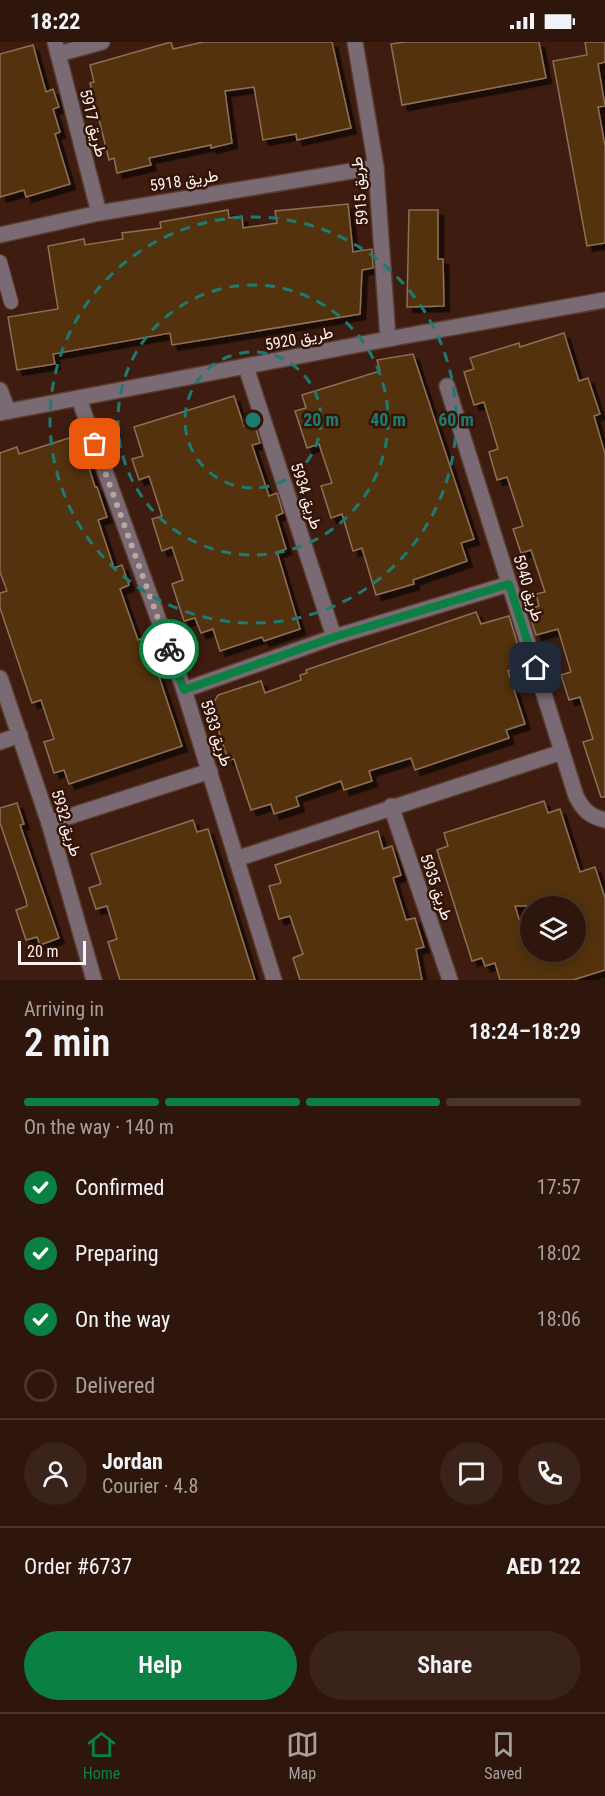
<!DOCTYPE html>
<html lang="en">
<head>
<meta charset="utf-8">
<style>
  body { margin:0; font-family:"Roboto Condensed",Vazirmatn,sans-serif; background:#3a231a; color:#f1f3f6; height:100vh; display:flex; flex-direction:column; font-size:22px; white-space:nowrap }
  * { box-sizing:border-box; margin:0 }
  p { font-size:20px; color:#a79f9d }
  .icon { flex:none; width:33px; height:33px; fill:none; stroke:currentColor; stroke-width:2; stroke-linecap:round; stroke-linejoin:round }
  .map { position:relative; height:938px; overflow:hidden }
  .side { display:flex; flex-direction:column; background:#2e160c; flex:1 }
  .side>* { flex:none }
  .tools { position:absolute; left:520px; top:854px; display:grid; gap:12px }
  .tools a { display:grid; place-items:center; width:66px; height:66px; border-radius:50%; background:#2e160c; box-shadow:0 3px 15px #0003,0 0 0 2px #49352d; font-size:30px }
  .scale { position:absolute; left:18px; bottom:15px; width:68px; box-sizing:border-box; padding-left:6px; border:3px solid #fcf2ef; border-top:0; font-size:16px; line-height:21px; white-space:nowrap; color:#fcf2ef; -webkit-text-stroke:4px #331407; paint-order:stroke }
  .pin { position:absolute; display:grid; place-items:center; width:51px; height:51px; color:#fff; margin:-26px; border-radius:12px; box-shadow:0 3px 9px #0006 }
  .courier { position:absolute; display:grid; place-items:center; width:60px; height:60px; margin:-30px; border:4px solid #0b8043; border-radius:50%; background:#fff; color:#222; box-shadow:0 2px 8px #0007 }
  .head em { font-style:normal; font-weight:600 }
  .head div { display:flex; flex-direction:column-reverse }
  .head { display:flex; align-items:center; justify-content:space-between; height:102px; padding:0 24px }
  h1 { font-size:39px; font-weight:600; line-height:45px }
  .bar { display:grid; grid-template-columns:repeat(4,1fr); gap:9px 6px; align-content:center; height:72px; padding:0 24px }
  .bar i { height:8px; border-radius:4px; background:#49352d }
  .bar .current { background:#0b8043 }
  .bar p { grid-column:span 4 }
  .line { display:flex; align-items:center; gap:15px; padding:0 24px; border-top:2px solid #49352d }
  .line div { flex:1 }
  .round { display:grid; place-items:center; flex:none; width:63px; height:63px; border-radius:32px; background:#3a231a }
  ol { padding:0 24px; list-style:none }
  li { display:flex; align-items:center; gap:18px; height:66px }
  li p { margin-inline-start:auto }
  li .icon { padding:6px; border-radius:50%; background:#0b8043; color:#fff; stroke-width:4 }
  li:last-child { color:#a79f9d }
  li i { width:33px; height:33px; border:3px solid #49352d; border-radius:50% }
  .button { display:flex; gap:12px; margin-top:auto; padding:12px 24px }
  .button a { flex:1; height:69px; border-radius:36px; background:#0b8043; color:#fff; font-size:24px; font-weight:600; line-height:69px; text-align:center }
  .button a+a { background:#3a231a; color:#f1f3f6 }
  .status { display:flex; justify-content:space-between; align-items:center; height:42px; padding:0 30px; background:#2e160c; direction:ltr }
  .status svg { height:16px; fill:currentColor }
  .tab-bar { display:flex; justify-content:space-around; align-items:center; height:84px; border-top:2px solid #49352d; background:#2e160c; font-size:16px; color:#a79f9d }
  .tab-bar a { display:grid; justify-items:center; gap:3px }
  .tab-bar .current { color:#0b8043 }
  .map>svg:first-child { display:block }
</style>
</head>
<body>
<div class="status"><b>18:22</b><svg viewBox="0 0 49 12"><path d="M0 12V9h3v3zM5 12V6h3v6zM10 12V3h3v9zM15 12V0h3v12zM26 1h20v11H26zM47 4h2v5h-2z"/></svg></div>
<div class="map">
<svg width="605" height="938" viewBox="0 0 605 938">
  <defs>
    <filter id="shadow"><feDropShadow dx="5.5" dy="5.5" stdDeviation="0" flood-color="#0009"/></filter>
  </defs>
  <rect width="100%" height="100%" fill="#3e1d10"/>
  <g fill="#52310e" stroke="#8e6f54" stroke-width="1.5" fill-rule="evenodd" filter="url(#shadow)">
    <polygon points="171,0 173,7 203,0 332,0 351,86 297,98 296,92 263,98 254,45 225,49 232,101 211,106 211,103 149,116 151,123 117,131 114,116 109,118 90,41 94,40 90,23"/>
    <polygon points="404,0 539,0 546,36 402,63 391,2"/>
    <polygon points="585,0 605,0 605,20 598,22 605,64 598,65 605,104 605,201 587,204 553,19 587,13"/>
    <polygon points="33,3 46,50 53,47 59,65 53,67 60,90 55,92 70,142 26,155 24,148 0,155 0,12"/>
    <polygon points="348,162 353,210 372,207 373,226 362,228 360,272 172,303 170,291 53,312 55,322 17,328 8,275 58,267 48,204 84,197 85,203 123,197 122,191 161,186 160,180 228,168 229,176 242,174 243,186 277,181 275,169"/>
    <polygon points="409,168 438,168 438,217 443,217 444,264 407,265"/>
    <polygon points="564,291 579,339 588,336 600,372 594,374 605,412 605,755 601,755 583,700 593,697 580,655 569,658 561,633 571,630 558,587 536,593 528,568 539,564 536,552 545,550 531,508 521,511 513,487 523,484 507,435 497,438 489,410 498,407 484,360 474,363 464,330 474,327 470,316 519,301 520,305"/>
    <polygon points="413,312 474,497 461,501 467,519 413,538 414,542 376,553 362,506 353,509 342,472 331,476 321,444 332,441 319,402 307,406 295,369 306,366 302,353 380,329 377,318"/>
    <polygon points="234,354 244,384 254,381 260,401 252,403 269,454 277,451 283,471 276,474 286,507 277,510 300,587 264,599 262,595 220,609 213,587 201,591 195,576 184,579 172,542 183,538 172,505 162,509 152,477 162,474 149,434 139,438 132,417 143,414 134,385"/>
    <polygon points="69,396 76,419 86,416 95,445 97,445 107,475 98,478 114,526 122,523 129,543 120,547 138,598 146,595 182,704 69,742 64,728 54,731 44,700 54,697 41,658 32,661 0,566 0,551 7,549 0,530 0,411 17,405 19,412"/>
    <polygon points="476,570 481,582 509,574 524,624 508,629 525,682 506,688 509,696 415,728 411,716 369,729 372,739 344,748 341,739 296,755 299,764 274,772 271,762 251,768 234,717 228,718 211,665 218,653 261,639 265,651 301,638 300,633 307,631 306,628"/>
    <path d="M544,759L548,771L560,767L580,830L595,825L605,856V928L573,938H500L495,921L485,924L482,916L472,919L437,808L448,804L444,791ZM515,864H576V909H529Z"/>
    <polygon points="17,761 24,782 20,783 59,896 40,903 37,895 26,898 16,868 27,864 26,858 0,781 0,766"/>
    <polygon points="193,778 197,790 208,787 255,938 120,938 108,900 117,897 107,864 96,867 89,846 101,842 91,812"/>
    <polygon points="378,789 383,807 392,804 401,833 393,836 406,878 415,876 424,905 416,907 422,938 300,938 293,916 303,912 290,874 279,877 269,844 281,841 275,823"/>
  </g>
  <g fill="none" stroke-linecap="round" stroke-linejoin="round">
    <g stroke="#593b2f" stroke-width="16">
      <polyline id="lane" points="0,220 11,260"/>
    </g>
    <g stroke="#593b2f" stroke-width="18">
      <g id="street">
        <polyline points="55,0 99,171"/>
        <polyline points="355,0 376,125 388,297"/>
        <polyline points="58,12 102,0"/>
        <polyline points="0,193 99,171 376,125"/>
        <polyline points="246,325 334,595"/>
        <path d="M447,344L576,754C583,768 589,774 605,778"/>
        <polyline points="0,348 8,369"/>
        <polyline points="79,357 184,648 274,938"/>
        <polyline points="0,371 388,297 605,258"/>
        <polyline points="0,636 49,781 94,938"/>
        <polyline points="184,648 334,595 509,542"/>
        <polyline points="0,700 20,693"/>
        <polyline points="391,764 450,938"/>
        <polyline points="49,781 210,729"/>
        <polyline points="236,817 562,710"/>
      </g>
    </g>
    <use href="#lane" stroke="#7a6a73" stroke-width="14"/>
    <use href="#street" stroke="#7a6a73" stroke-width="15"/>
  </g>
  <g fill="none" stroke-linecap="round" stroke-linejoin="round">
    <polyline stroke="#baa7a1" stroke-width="6" stroke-dasharray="0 10.8" points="95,402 169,607"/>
    <polyline stroke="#0b8043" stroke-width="8" points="169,607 184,648 334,595 509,542 536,626"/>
  </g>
  <g fill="none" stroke="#1b7c74" stroke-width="3" stroke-dasharray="10 8">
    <circle cx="253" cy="378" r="68"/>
    <circle cx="253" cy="378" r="135"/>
    <circle cx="253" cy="378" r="203"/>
  </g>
  <g text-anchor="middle" stroke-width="5" stroke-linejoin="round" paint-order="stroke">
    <g font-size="16" fill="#fcf2ef" stroke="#331407">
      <text transform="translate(94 81) rotate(76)" y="6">طريق 5917</text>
      <text transform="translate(184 138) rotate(-9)" y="6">طريق 5918</text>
      <text transform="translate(359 149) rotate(-95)" y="6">طريق 5915</text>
      <text transform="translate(299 296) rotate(-11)" y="6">طريق 5920</text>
      <text transform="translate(307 454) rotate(72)" y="6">طريق 5934</text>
      <text transform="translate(529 546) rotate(73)" y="6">طريق 5940</text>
      <text transform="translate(217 691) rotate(72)" y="6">طريق 5933</text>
      <text transform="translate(67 781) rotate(73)" y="6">طريق 5932</text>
      <text transform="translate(437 845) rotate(71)" y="6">طريق 5935</text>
    </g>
  </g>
  <circle cx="253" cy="378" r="9" fill="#1b7c74" stroke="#331407" stroke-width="3"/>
  <g font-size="18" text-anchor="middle" font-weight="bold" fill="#1b7c74" stroke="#331407" stroke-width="5" stroke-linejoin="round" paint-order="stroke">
    <text x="321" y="384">20 m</text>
    <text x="388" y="384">40 m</text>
    <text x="456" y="384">60 m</text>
  </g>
</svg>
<div class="tools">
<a><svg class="icon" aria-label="layers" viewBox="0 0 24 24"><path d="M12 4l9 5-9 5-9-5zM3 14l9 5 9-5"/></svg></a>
</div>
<div class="scale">20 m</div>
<div class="pin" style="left:95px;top:402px;background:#ea580c"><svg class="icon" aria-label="bag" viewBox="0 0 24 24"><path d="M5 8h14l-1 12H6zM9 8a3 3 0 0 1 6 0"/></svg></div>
<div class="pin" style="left:536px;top:626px;background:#1f2937"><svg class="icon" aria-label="home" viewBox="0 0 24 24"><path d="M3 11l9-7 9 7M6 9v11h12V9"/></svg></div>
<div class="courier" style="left:169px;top:607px"><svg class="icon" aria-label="bike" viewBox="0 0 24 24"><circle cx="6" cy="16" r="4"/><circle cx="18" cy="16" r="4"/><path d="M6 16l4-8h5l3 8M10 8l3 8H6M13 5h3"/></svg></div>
</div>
<section class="side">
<div class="head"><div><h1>2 min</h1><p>Arriving in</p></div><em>18:24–18:29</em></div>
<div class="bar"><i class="current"></i><i class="current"></i><i class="current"></i><i></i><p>On the way · 140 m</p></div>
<ol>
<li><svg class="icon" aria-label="check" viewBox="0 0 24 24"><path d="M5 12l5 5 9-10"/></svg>Confirmed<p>17:57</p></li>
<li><svg class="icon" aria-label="check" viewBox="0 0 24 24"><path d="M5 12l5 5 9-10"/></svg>Preparing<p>18:02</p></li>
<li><svg class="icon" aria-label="check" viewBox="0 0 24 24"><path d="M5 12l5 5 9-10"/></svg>On the way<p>18:06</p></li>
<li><i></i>Delivered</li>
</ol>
<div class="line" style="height:108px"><a class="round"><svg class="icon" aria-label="person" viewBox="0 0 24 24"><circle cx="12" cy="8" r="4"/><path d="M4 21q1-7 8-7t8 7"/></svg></a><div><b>Jordan</b><p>Courier · 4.8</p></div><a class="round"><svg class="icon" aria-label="chat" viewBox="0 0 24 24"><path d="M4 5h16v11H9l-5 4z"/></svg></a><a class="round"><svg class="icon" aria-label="phone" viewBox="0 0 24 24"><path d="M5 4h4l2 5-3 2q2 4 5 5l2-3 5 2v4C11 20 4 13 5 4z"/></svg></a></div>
<div class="line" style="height:78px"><div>Order #6737</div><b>AED 122</b></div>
<div class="button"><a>Help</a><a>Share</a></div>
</section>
<nav class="tab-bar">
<a class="current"><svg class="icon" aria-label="home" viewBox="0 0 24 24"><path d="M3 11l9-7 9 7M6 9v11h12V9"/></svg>Home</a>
<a><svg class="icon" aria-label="map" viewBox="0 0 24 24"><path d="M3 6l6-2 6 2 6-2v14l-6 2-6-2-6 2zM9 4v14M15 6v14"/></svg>Map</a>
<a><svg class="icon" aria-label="saved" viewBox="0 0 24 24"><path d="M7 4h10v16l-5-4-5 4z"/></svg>Saved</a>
</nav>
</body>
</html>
